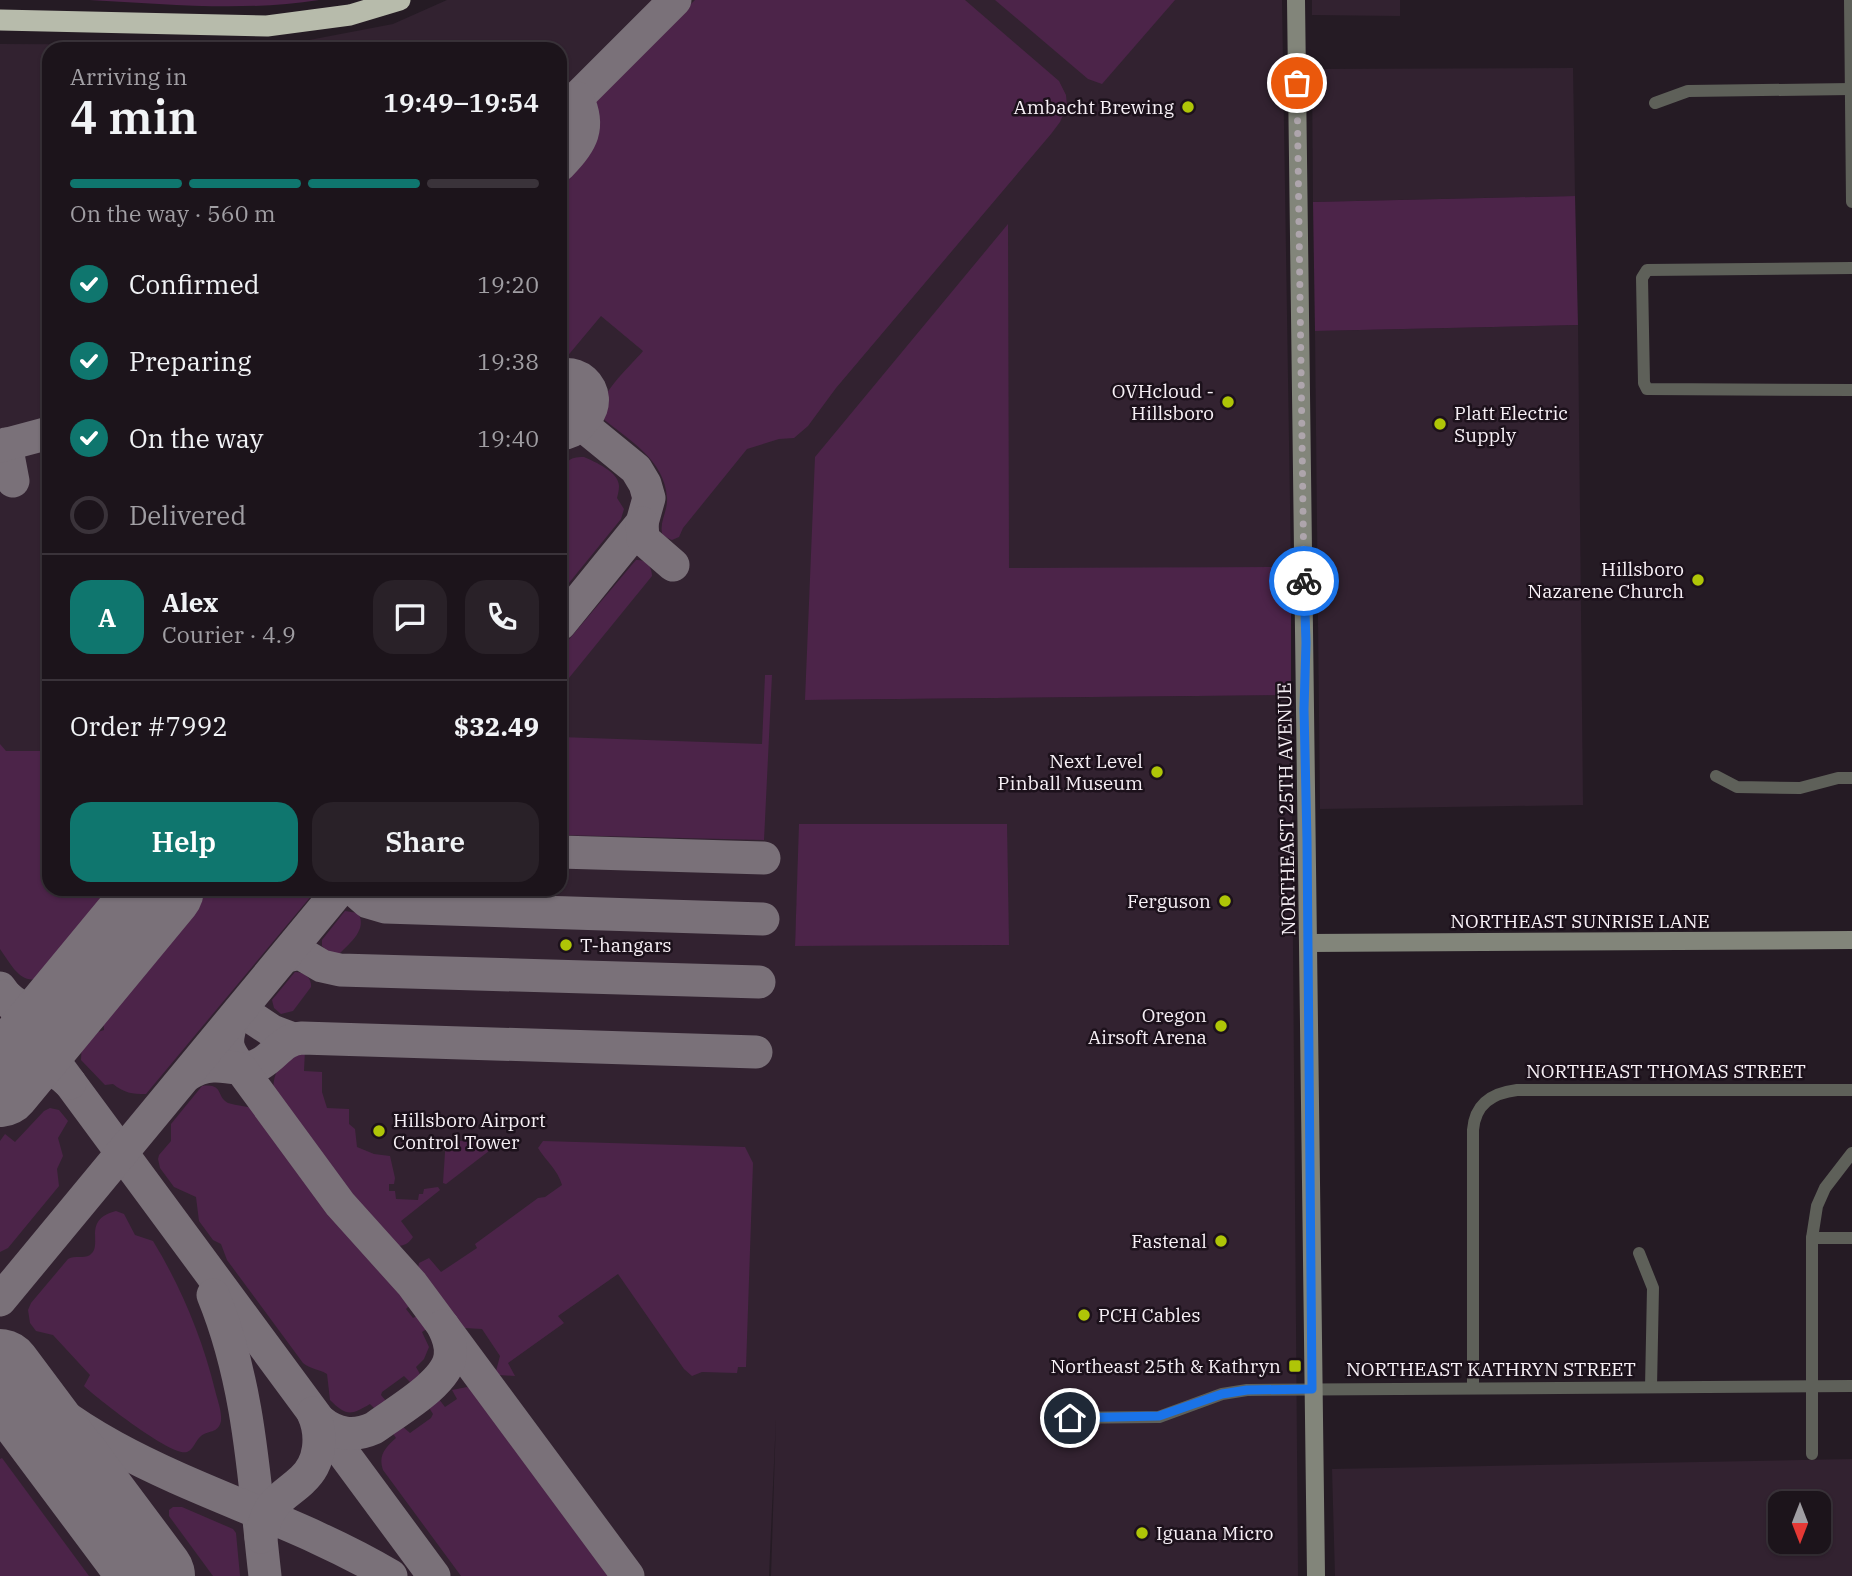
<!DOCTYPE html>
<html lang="en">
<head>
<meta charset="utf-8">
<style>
  body { margin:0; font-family:"IBM Plex Serif",serif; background:#292128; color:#f1f3f6; height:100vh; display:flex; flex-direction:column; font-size:26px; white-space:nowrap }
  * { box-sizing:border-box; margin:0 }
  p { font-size:23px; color:#a09ea3 }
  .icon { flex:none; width:38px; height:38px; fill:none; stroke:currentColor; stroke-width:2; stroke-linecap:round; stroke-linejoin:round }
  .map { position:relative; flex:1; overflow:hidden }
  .sheet { position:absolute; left:42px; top:42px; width:525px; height:854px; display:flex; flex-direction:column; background:#1c141b; border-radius:21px; box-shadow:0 2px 5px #0004,0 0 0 2px #3a333a }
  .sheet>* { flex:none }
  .needle { width:46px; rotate:180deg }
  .fabs { position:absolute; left:1768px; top:1491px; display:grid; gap:14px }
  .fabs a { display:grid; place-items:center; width:63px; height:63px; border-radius:14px; background:#1c141b; box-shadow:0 2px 5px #0004,0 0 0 2px #3a333a; font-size:35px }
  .pin { position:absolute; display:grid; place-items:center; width:60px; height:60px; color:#fff; margin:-30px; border:4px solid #fff; border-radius:50%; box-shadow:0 2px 7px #0007 }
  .courier { position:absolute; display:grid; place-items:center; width:70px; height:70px; margin:-35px; border:5px solid #1a73e8; border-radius:50%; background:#fff; color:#222; box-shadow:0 2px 9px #0007 }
  .head em { font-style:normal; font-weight:600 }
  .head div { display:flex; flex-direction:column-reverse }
  .head { display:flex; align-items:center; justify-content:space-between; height:119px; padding:0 28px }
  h1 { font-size:46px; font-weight:600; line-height:52px }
  .bar { display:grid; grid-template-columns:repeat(4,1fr); gap:10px 7px; align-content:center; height:84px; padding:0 28px }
  .bar i { height:9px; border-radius:5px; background:#3a333a }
  .bar .on { background:#0f766e }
  .bar p { grid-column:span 4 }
  .line { display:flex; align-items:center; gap:18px; padding:0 28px; border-top:2px solid #3a333a }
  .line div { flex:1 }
  .round { display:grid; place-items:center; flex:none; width:74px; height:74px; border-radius:21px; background:#292128 }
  ol { padding:0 28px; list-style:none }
  li { display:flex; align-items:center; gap:21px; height:77px }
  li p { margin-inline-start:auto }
  li .icon { padding:7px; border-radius:50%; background:#0f766e; color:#fff; stroke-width:4 }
  li:last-child { color:#a09ea3 }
  li i { width:38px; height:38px; border:4px solid #3a333a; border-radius:50% }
  .action { display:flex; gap:14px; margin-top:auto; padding:14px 28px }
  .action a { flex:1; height:80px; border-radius:21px; background:#0f766e; color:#fff; font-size:28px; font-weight:600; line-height:80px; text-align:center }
  .action a+a { background:#292128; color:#f1f3f6 }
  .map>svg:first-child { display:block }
</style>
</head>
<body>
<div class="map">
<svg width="1852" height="1576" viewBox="0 0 1852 1576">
  <rect width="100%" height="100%" fill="#251b24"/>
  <g fill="#322230" fill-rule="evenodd">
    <path d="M447,0H1282L1291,567L1008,569V226L806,700L1291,695L1298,1576H771L776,1418L769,1576H0V44L228,45L304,41L393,24ZM49,49H560V889H49ZM800,825L1009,945L795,946Z"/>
    <polygon points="1312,0 1400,0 1400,16 1312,15"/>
    <polygon points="1573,68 1575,196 1313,202 1312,69"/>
    <polygon points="1578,325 1583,805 1320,809 1315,331"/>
    <path d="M1852,1459V1576H1335L1332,1469ZM1780,1503H1818V1542H1780Z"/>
  </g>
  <g fill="#4c2449">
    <path d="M89,0H319C243,12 165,4 89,0Z"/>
    <path d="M695,0H965L1059,81L1066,95L1067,106L1060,122L1051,134L836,388L808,426L794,438L779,439L747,449L683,528L679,537L672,540L663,536C658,523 668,512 667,498C665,460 629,440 602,418C592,399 631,366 643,351L601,316L560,365V175C576,160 590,147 591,123C592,113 592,105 596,96Z"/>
    <polygon points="995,0 1175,0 1102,84 1088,79"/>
    <polygon points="1575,196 1578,325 1315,331 1313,202"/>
    <polygon points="1008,224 1009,568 1291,567 1291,695 805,700 815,457"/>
    <path d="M584,457C595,462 619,472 619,486C619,490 618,494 617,498L624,509L621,519L560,594V475C567,462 567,457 584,457Z"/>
    <path d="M636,560C646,559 652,567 652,576L560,689V650Z"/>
    <polygon points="765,675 772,675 764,840 560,835 560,737 762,744"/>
    <path d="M0,744L6,751H49V889H126L67,958L50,963L42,977C21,987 11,964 0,949Z"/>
    <polygon points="799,824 1007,824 1009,945 795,946"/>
    <path d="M199,889H317L146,1094C132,1094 124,1093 113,1084L105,1085L81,1060L82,1041L89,1035L104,1030L103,1017L106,1007Z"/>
    <path d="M345,911L358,913C368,929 350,943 339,954H331L322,946V940Z"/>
    <path d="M295,972C304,972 312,978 311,987L293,1011L281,1014L274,1008L272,1000Z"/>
    <path d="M297,1049L305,1050L304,1071L322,1072V1092L327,1108L349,1109V1124L355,1129L357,1147L374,1154L390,1156L395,1178L394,1184H389V1191H395L396,1199L418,1200L419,1194H423L424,1189L438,1187L440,1190L401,1221L413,1237C408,1245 401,1247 391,1246L344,1192L276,1099C268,1082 280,1057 297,1049Z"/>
    <path d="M202,1086C224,1083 216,1097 228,1103C237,1106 247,1106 256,1109L343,1225L410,1300L412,1303L406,1309L413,1318L421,1314L430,1327L422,1332L429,1347L424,1359L416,1367L421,1376L411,1383L404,1376L382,1392L381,1395L386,1401L376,1410L370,1404C351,1415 347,1417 330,1400L327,1374C319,1369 310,1369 303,1363L227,1260L221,1244L213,1240L199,1221L196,1197L174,1187L160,1168L158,1159L159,1155L171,1141V1124Z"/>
    <polygon points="50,1108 59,1110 68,1121 58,1138 63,1156 57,1169 59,1186 8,1248 0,1252 0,1141 5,1134 15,1142 44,1111"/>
    <polygon points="458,1141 502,1141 446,1184 443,1183 445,1152 450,1143"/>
    <path d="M543,1141L745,1147L753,1163L746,1367H738L737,1373L702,1372L692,1376L684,1369L618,1274L558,1316L564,1323L508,1363L515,1376L499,1375L496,1371L500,1356L482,1329L465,1328L453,1319L417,1272L419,1263L429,1258L441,1272L477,1248L475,1244L538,1198L545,1197L562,1185C558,1170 546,1161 538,1148Z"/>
    <path d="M116,1211L124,1214L135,1235L153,1241C181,1287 202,1337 215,1390C217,1399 222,1411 221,1421C218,1434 208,1430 201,1436C195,1441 194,1449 187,1452C171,1457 97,1398 84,1386L90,1375L53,1335L36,1331L30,1323L28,1310L31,1303L68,1259C75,1255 83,1259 90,1255C104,1245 81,1220 116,1211Z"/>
    <path d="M467,1387L482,1393L614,1576H461L383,1470C378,1455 385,1448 396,1438L392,1432L402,1426L410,1433L431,1418L433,1414L428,1406L438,1398L445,1407L457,1399L452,1390Z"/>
    <polygon points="2,1458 89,1576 0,1576 0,1459"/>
    <polygon points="173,1507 182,1507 233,1529 236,1533 240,1576 213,1576 169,1516 169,1510"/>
  </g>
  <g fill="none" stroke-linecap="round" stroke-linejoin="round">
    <g stroke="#7a7179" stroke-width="33">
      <polyline points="560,115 675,0"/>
      <path d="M560,165C582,143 591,127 577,98"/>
      <polyline points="560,407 636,469 645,484 649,498 642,523 560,624"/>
      <polyline points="6,444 13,481"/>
      <polyline points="0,446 49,433"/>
      <polyline points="642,523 643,539 673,565"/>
      <polyline points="560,852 764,858"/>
      <polyline points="353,889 368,902 385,907 763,919"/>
      <polyline points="286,956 300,953 322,966 340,970 759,982"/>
      <polyline points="0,988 434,1576"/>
      <path d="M6,996C33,1022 54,1009 79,990"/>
      <polyline points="234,1019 248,1015 272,1031 293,1039"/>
      <path d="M232,1021C224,1045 227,1049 241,1069C274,1067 275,1040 302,1038L756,1052"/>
      <path d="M187,1075C205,1063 220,1065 241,1069L340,1204L412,1284L628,1576"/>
      <path d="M0,1086C24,1069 45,1058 70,1083"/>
      <path d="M213,1295C250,1385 254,1481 265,1576"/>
      <polyline points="0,1300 340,889"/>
      <path d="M0,1361C109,1476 260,1498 391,1576"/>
      <path d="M320,1421C337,1435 354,1437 374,1428C395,1412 446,1384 450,1357C452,1346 448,1336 443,1326"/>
      <path d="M261,1537C263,1526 266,1515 273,1506C281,1495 293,1489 302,1480C321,1463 323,1435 313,1413"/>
    </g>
    <g stroke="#7a7179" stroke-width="84">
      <polyline points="560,408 567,400"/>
      <polyline points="0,1085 162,889"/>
      <polyline points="0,1371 153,1576"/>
    </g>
    <g stroke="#5e6059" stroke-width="12">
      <polyline points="1850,0 1852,202"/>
      <polyline points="1655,103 1688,91 1851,89"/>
      <polyline points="1852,268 1647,270 1642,278 1644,383 1647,389 1852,390"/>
      <polyline points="1716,776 1737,787 1800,788 1838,778 1852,778"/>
      <polyline points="1812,1238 1852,1238"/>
      <polyline points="1639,1253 1653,1288 1651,1387"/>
      <path d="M1473,1388V1130C1475,1104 1492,1093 1517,1090H1852"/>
      <polyline points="1051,1418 1159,1417 1222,1394 1247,1390 1852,1386"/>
      <polyline points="1812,1454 1812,1238 1817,1206 1825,1188 1852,1153"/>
    </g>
    <g stroke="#82857a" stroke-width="18">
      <polyline points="1296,0 1316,1576"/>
      <polyline points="1308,943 1852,940"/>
    </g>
    <polyline stroke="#b7bbab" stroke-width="21" points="0,20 267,26 350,15 400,0"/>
  </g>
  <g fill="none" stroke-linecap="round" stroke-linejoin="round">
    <polyline stroke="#aea5ac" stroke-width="7" stroke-dasharray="0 12.6" points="1297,83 1304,581"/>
    <polyline stroke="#1a73e8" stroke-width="9" points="1070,1418 1159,1416 1222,1394 1247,1390 1312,1389 1307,840 1304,709 1306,643 1304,581"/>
  </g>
  <g fill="#afc507" stroke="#1c111b" stroke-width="2.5">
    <circle cx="1188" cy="107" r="7"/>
    <circle cx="1228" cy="402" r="7"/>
    <circle cx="1440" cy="424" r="7"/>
    <circle cx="1698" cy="580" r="7"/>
    <circle cx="1157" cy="772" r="7"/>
    <circle cx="1225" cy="901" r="7"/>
    <circle cx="566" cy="945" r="7"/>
    <circle cx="1221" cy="1026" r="7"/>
    <circle cx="379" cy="1131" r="7"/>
    <circle cx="1221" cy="1241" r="7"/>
    <circle cx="1084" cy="1315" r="7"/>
    <rect x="1288" y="1359" width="14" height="14" rx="3.5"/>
    <circle cx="1142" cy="1533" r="7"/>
  </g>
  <g text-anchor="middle" stroke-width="5" stroke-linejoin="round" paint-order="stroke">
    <g font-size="19" fill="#f7f0f6" stroke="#1c111b" text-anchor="end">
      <text x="1174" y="114">Ambacht Brewing</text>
      <text x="1214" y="398">OVHcloud -<tspan x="1214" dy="22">Hillsboro</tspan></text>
      <text x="1454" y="420" text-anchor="start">Platt Electric<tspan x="1454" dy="22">Supply</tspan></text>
      <text x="1684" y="576">Hillsboro<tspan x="1684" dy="22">Nazarene Church</tspan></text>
      <text x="1143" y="768">Next Level<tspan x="1143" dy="22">Pinball Museum</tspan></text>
      <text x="1211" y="908">Ferguson</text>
      <text x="580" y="952" text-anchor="start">T-hangars</text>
      <text x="1207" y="1022">Oregon<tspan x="1207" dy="22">Airsoft Arena</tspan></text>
      <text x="393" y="1127" text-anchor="start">Hillsboro Airport<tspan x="393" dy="22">Control Tower</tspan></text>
      <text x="1207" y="1248">Fastenal</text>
      <text x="1098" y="1322" text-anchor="start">PCH Cables</text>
      <text x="1281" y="1373">Northeast 25th &amp; Kathryn</text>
      <text x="1156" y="1540" text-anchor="start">Iguana Micro</text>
    </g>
    <g font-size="19" fill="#f7f0f6" stroke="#1c111b">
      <text transform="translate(1286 809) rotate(-91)" y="7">NORTHEAST 25TH AVENUE</text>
      <text x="1580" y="928">NORTHEAST SUNRISE LANE</text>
      <text x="1666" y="1078">NORTHEAST THOMAS STREET</text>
      <text x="1491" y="1376">NORTHEAST KATHRYN STREET</text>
    </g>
  </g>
</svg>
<div class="fabs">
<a><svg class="needle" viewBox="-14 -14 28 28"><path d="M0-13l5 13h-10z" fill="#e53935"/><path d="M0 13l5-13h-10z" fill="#a09ea3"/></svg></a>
</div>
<div class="pin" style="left:1297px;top:83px;background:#ea580c"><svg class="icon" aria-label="bag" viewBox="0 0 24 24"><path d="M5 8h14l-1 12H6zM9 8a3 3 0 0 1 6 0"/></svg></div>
<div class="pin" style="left:1070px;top:1418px;background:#1f2937"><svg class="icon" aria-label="home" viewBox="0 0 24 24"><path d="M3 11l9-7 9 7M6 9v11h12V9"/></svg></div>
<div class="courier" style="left:1304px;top:581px"><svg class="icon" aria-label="bike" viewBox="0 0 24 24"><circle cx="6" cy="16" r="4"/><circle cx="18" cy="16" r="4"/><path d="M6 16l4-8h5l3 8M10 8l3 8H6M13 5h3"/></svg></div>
<section class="sheet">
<div class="head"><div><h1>4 min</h1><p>Arriving in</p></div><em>19:49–19:54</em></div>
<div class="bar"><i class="on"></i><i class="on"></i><i class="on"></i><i></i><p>On the way · 560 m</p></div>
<ol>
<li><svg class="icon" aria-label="check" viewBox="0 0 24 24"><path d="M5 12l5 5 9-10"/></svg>Confirmed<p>19:20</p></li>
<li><svg class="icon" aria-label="check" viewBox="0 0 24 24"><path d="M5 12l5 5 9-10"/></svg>Preparing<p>19:38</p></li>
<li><svg class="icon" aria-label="check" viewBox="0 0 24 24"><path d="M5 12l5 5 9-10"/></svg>On the way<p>19:40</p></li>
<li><i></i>Delivered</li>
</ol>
<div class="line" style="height:126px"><b class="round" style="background:#0f766e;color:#fff">A</b><div><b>Alex</b><p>Courier · 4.9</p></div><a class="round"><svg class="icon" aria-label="chat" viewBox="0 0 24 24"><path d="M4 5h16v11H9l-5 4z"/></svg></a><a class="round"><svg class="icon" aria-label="phone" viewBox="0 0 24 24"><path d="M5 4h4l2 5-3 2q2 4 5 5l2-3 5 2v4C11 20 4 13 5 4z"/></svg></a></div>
<div class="line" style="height:91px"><div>Order #7992</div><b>$32.49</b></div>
<div class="action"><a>Help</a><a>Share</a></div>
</section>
</div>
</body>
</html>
